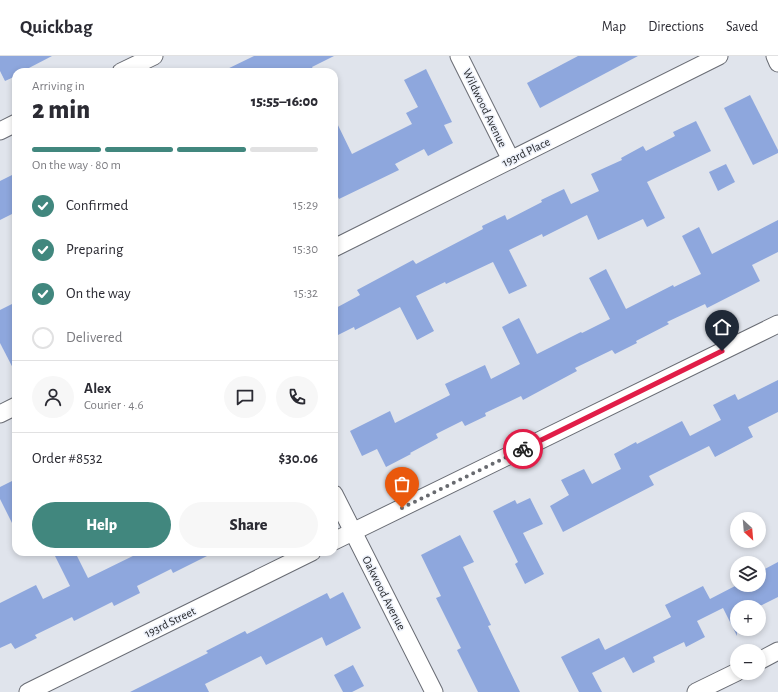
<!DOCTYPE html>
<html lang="en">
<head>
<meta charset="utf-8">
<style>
  body { margin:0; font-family:"Alegreya Sans",sans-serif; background:#f7f7f7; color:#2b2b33; height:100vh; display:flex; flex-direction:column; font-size:15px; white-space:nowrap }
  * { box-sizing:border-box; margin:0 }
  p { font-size:13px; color:#7c7c81 }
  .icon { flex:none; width:22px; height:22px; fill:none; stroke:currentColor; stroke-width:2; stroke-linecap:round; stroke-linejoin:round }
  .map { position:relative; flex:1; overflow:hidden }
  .panel { position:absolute; left:12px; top:12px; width:326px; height:488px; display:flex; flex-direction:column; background:#fff; border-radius:12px; box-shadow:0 2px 6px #0003 }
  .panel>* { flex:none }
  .needle { width:26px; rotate:154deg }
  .fabs { position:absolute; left:730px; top:456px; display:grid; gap:8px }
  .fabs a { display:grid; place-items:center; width:36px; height:36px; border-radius:50%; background:#fff; box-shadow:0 2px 6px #0003; font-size:20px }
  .pin { position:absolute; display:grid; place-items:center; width:34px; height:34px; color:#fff; margin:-41px -17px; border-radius:50% 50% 50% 0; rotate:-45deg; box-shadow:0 0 4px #0007 }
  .pin .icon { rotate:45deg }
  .courier { position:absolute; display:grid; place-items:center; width:40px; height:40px; margin:-20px; border:3px solid #e11d48; border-radius:50%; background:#fff; color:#222; box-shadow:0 1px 5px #0007 }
  .head em { font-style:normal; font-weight:800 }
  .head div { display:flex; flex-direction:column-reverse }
  .head { display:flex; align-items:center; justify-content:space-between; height:68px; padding:0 20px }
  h1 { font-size:26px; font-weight:800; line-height:30px }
  .bar { display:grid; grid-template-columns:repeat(4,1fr); gap:6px 4px; align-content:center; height:48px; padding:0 20px }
  .bar i { height:5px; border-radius:3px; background:#e1e1e2 }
  .bar .current { background:#41877e }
  .bar p { grid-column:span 4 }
  .line { display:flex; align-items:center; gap:10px; padding:0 20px; border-top:1px solid #e1e1e2 }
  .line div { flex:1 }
  .round { display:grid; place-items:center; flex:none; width:42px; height:42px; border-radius:21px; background:#f7f7f7 }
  ol { padding:0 20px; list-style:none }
  li { display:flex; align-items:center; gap:12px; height:44px }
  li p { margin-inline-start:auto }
  li .icon { padding:4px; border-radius:50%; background:#41877e; color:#fff; stroke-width:4 }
  li:last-child { color:#7c7c81 }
  li i { width:22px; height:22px; border:2px solid #e1e1e2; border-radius:50% }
  .cta { display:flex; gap:8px; margin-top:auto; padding:8px 20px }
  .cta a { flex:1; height:46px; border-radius:24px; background:#41877e; color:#fff; font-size:16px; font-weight:800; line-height:46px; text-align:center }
  .cta a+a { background:#f7f7f7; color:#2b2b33 }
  header { display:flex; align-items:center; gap:24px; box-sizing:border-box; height:56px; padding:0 20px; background:#fff; border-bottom:1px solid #e1e1e2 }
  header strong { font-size:19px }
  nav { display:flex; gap:22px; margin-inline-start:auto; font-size:14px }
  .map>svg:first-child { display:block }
</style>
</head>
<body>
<header>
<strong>Quickbag</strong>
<nav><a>Map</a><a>Directions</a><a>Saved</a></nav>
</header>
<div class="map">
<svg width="778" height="636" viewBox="0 0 778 636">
  <rect width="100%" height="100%" fill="#e0e4ec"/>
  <g fill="#8ea7dd">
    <polygon points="0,0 52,0 27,13 27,14 23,16 16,16 16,20 5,25 0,15"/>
    <polygon points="254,0 334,0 312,11 315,16 221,16"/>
    <polygon points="578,0 638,0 540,52 527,27"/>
    <polygon points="426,13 452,66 444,69 453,87 428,100 424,93 395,108 399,114 339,143 334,133 334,61 352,98 412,68 406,57 418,51 404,24"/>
    <polygon points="750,39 778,94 778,97 753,109 724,52"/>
    <polygon points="696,65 711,95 647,126 665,162 647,171 643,163 598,184 587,159 543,181 542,178 509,194 527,230 509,238 493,206 446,228 445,226 416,240 434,275 417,284 400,251 355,274 354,271 334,281 334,253 360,239 357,234 413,204 416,208 483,173 482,170 505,159 507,164 542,146 541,144 564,133 571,148 599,135 591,118 622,104 621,102 643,90 646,95 675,80 673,76"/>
    <polygon points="726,108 735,126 718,135 709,116"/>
    <polygon points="16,117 16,156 0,164 0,125"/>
    <polygon points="778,164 778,196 752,209 760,225 707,252 705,248 667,266 669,268 636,285 637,287 615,298 612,294 575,312 577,315 523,344 521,340 485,357 486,360 465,370 462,365 436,378 438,382 410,397 411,398 386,411 377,393 362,400 350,375 390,355 395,367 450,339 445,328 485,309 491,323 520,308 502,271 519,262 537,298 581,276 582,277 610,263 589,222 606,213 626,253 673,229 674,231 701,218 682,180 699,171 712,198"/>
    <polygon points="16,246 16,318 0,287 0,254"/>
    <polygon points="778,324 778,356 748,371 753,381 715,401 709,390 649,420 654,429 563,476 550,450 569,439 561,424 584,413 592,428 621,413 614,398 636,386 637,388 682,365 690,380 721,364 713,349 735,338 738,344"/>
    <polygon points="16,423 16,475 0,443 0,431"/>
    <polygon points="530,442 543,468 523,477 544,518 525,528 515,508 518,506 493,455 515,444 517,448"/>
    <polygon points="460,479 474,506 463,511 491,569 488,570 520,636 478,636 457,594 461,592 436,542 441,540 421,499"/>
    <polygon points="53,496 75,496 88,522 141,496 215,496 173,517 171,513 137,530 140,537 114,550 112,546 74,565 72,561 35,579 37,582 15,593 11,587 0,592 0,547 36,529 43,543 70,530"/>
    <polygon points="778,506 778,541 758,551 737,551 737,580 723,552 697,565 705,581 686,591 684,586 653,601 655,606 633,617 624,601 592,617 602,636 579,636 561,601 599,582 605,594 671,561 665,549 703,530 710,543 737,529 759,529 759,516"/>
    <polygon points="343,536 361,572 326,590 322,581 266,609 261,600 205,628 209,636 130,636 208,597 206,595 245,575 247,578 327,537 330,543"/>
    <polygon points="353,609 364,630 352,636 343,636 334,619"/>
  </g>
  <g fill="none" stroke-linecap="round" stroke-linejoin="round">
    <g stroke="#696c74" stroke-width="19">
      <g id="street">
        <polyline points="459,0 511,104"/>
        <polyline points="775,0 778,7"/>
        <polyline points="121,16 154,0"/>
        <polyline points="0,75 16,67"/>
        <polyline points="334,192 719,0"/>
        <polyline points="0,358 16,350"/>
        <polyline points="334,438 434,636"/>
        <polyline points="334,485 778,268"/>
        <polyline points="759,605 778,595"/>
        <polyline points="28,636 312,496"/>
        <polyline points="696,636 737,616"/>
      </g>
    </g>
    <use href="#street" stroke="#fff" stroke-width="17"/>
  </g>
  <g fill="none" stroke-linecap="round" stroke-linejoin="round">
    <polyline stroke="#686a6f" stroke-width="4" stroke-dasharray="0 7.2" points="402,452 523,393"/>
    <polyline stroke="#e11d48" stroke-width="5" points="523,393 722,295"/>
  </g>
  <g text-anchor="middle" stroke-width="3" stroke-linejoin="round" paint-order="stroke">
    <g font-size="12" fill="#27292c" stroke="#edf1fa">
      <text transform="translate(485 52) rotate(64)" y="4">Wildwood Avenue</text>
      <text transform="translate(526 96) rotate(-26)" y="4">193rd Place</text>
      <text transform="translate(384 537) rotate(63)" y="4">Oakwood Avenue</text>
      <text transform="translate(170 566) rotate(-26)" y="4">193rd Street</text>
    </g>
  </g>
</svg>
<div class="fabs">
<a><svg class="needle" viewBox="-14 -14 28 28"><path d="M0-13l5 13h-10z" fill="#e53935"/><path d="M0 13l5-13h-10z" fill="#7c7c81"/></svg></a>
<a><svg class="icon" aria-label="layers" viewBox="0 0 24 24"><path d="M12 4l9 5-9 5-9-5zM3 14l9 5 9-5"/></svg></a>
<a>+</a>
<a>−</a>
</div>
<div class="pin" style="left:402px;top:452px;background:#ea580c"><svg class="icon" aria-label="bag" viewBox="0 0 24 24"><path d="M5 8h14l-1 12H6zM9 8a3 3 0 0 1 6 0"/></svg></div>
<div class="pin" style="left:722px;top:295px;background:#1f2937"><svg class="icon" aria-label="home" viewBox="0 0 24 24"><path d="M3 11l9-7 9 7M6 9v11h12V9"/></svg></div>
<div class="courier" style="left:523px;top:393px"><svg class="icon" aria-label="bike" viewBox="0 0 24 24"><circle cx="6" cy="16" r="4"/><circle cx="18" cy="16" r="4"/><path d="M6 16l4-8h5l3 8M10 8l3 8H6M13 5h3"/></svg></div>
<section class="panel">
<div class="head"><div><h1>2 min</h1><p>Arriving in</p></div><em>15:55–16:00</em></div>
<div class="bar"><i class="current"></i><i class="current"></i><i class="current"></i><i></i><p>On the way · 80 m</p></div>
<ol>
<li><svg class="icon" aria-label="check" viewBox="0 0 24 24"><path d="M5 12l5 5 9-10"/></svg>Confirmed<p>15:29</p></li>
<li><svg class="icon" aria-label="check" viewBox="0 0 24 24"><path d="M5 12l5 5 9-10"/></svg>Preparing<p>15:30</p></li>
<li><svg class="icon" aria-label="check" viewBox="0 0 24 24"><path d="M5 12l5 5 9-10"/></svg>On the way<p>15:32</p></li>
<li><i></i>Delivered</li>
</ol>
<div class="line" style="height:72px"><a class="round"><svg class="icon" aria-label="person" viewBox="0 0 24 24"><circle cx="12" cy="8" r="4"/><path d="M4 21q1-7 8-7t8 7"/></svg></a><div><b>Alex</b><p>Courier · 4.6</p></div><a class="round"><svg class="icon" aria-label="chat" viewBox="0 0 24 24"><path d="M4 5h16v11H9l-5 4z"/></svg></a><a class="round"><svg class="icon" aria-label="phone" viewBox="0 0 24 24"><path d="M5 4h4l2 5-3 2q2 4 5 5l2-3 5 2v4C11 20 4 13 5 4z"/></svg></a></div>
<div class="line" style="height:52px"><div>Order #8532</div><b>$30.06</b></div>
<div class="cta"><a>Help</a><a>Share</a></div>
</section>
</div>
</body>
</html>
